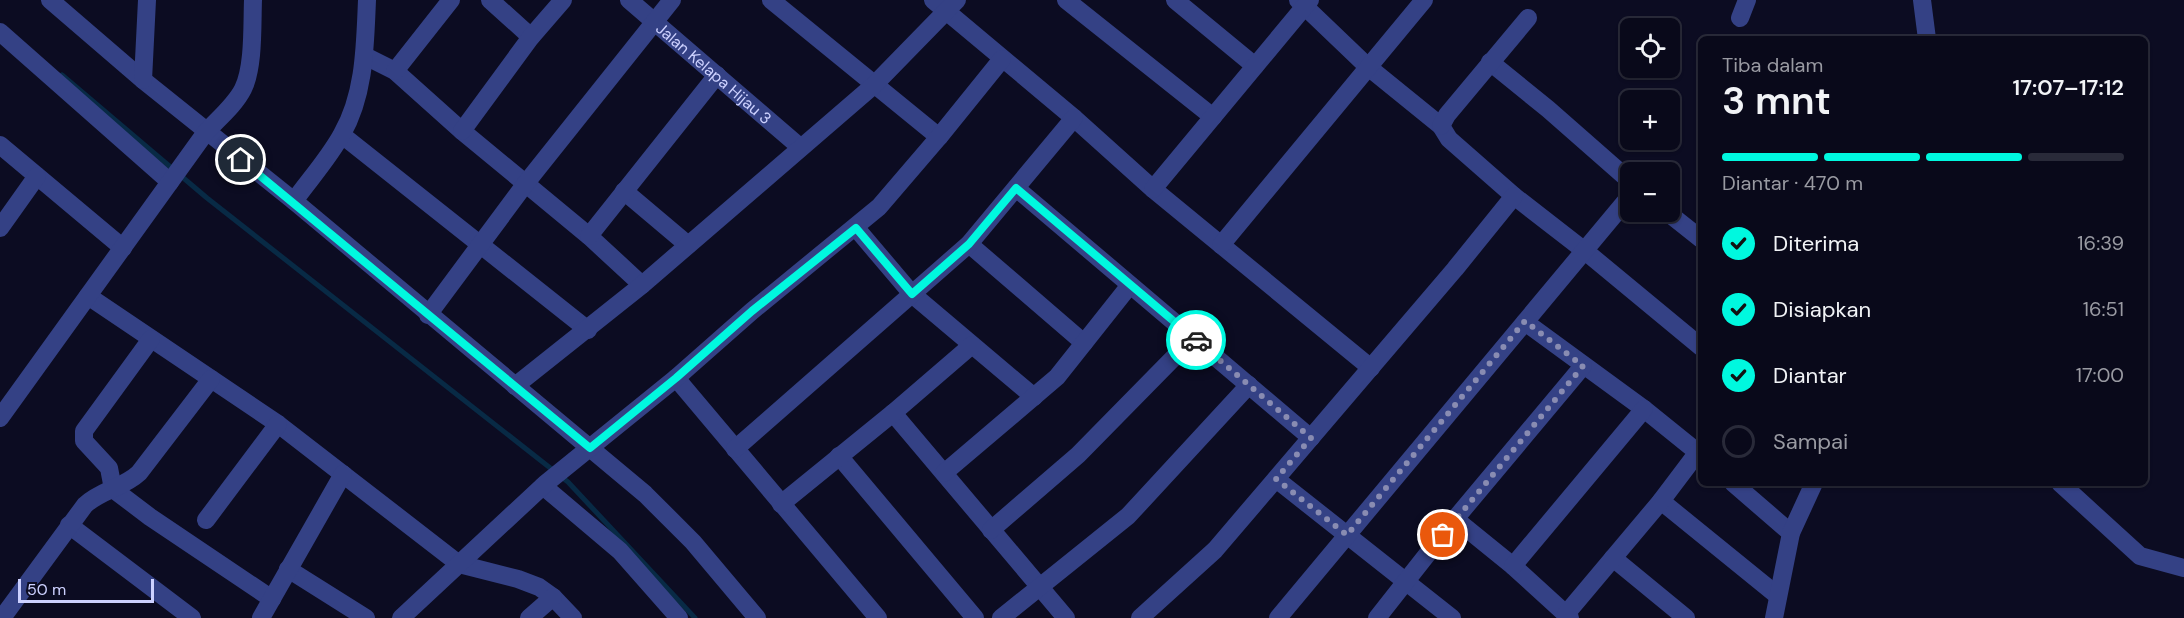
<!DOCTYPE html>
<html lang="id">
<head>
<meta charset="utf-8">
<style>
  body { margin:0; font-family:"DM Sans",sans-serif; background:#171727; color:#f1f3f6; height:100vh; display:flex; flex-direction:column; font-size:22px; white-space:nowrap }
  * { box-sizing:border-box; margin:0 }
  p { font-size:20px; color:#999aa2 }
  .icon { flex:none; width:33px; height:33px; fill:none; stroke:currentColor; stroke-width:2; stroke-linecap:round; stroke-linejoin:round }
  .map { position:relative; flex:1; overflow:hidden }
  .side { position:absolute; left:1698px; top:36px; width:450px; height:450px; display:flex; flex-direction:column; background:#09091a; border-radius:9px; box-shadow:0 2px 4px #0004,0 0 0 2px #292a39 }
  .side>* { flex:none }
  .tools { position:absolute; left:1620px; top:18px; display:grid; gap:12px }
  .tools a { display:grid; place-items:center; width:60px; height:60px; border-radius:9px; background:#09091a; box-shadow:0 2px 4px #0004,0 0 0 2px #292a39; font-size:30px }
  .scale { position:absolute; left:18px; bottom:15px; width:136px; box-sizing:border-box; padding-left:6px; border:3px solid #cdd1ff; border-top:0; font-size:16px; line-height:21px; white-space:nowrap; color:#cdd1ff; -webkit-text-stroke:4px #0c0c22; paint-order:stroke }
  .pin { position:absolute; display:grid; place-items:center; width:51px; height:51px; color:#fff; margin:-26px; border:3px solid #fff; border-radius:50%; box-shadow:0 2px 6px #0007 }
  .courier { position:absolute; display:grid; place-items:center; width:60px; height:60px; margin:-30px; border:4px solid #00f8df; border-radius:50%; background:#fff; color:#222; box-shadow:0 2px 8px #0007 }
  .summary em { font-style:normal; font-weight:600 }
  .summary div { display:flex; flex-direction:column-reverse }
  .summary { display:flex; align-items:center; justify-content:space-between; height:102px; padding:0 24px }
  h1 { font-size:39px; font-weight:600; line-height:45px }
  .bar { display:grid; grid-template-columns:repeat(4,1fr); gap:9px 6px; align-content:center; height:72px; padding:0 24px }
  .bar i { height:8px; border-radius:4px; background:#292a39 }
  .bar .on { background:#00f8df }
  .bar p { grid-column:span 4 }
  ol { padding:0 24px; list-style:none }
  li { display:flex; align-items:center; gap:18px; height:66px }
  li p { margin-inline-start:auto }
  li .icon { padding:6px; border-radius:50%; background:#00f8df; color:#111; stroke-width:4 }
  li:last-child { color:#999aa2 }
  li i { width:33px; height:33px; border:3px solid #292a39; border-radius:50% }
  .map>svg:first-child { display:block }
</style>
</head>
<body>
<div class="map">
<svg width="2184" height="618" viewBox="0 0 2184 618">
  <rect width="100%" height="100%" fill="#0c0c22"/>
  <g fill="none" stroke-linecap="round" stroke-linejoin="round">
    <polyline stroke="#082a45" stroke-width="5" points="62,75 207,198 568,482 695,618"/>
    <g stroke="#344185" stroke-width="18">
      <polyline points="50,0 143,80 294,201 645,494 693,542 757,618"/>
      <polyline points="490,0 531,37"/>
      <path id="s1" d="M629,0L800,147"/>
      <polyline points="771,0 939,137"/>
      <polyline points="933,0 1074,118 1153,189 1371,368"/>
      <polyline points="1066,0 1213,117"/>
      <polyline points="1175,0 1255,66"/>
      <polyline points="1298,0 1367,66 1441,126 1449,139 1514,196 1585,251 1701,347"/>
      <polyline points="1922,0 1927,39"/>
      <polyline points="1740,18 1747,0"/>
      <polyline points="0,32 170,182"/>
      <polyline points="365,56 395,71 462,131 589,236 642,285"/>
      <polyline points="1490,62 1548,109 1630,181"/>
      <polyline points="395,71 451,0"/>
      <polyline points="143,80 147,0"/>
      <polyline points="1441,126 1447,115 1528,18"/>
      <polyline points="462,131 531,37 563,0"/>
      <polyline points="342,135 588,330"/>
      <polyline points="0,145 123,248"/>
      <polyline points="1016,188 1311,438"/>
      <polyline points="1153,189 1310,0"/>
      <polyline points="624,191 688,245"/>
      <path d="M294,201C309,180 329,158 342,134C365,94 365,45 367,0"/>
      <polyline points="1667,212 1701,239"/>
      <polyline points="0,228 37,176"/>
      <polyline points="856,228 912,294 1034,397"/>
      <polyline points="589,236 717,75"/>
      <polyline points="969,244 1084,343"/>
      <polyline points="1221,245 1424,0"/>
      <polyline points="88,296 278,424 459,564 518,579 539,587 553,597 573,618"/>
      <polyline points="428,315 526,183 672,0"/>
      <polyline points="1525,322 1644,409 1701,455"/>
      <polyline points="151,339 84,431 84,441 109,468 113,489 150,517 272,599"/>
      <polyline points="676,378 878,618"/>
      <polyline points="515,386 642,285 874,85 957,0"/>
      <polyline points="893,413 1066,618"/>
      <path d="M0,418L206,132C218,119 235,105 243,89C254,67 252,25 253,0"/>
      <polyline points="735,449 969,244 1074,118"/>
      <polyline points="839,456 975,618"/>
      <polyline points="944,473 1057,377 1130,285"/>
      <polyline points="1276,479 1452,618"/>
      <polyline points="1733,483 1791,533"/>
      <polyline points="2060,483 2140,556 2184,568"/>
      <polyline points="543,486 620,551 679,618"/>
      <polyline points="1661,501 1778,596"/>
      <polyline points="781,504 893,413 972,345"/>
      <polyline points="1455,519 1513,566 1570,618"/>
      <polyline points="206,520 278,424"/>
      <polyline points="69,525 192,618"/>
      <polyline points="991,530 1078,455 1193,338"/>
      <polyline points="1613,558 1686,618"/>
      <polyline points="1513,566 1644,409"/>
      <polyline points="288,569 366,618"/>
      <polyline points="1566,614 1661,501 1698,452"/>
      <path d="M2,618L85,505C101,490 123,488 139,473L211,379"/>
      <polyline points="261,618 343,474"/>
      <polyline points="401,618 545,484 676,378 752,311 879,207 939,137 1002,59"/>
      <polyline points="529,618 553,597"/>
      <polyline points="1001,618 1128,516 1249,385"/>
      <polyline points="1140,618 1215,550 1455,269 1514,196"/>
      <polyline points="1278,618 1630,196"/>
      <polyline points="1377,618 1455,519 1583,366"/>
      <polyline points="1774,618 1791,533 1814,483"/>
    </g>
  </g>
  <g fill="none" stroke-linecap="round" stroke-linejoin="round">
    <polyline stroke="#898cb2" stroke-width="6" stroke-dasharray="0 10.8" points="1196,340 1311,438 1276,479 1347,535 1525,321 1583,366 1443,535"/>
    <polyline stroke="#00f8df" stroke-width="8" points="241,160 590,448 676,378 752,311 856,228 912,294 969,244 1016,188 1196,340"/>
  </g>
  <g text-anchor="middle" stroke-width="4.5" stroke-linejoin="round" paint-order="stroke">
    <g font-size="16" fill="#cdd1ff" stroke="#0c0c22">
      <text dy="6" stroke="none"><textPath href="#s1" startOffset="112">Jalan Kelapa Hijau 3</textPath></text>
    </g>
  </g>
</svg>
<div class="tools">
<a><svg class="icon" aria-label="locate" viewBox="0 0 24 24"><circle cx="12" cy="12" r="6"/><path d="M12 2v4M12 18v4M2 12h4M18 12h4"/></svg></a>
<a>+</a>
<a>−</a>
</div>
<div class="scale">50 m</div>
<div class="pin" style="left:1443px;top:535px;background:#ea580c"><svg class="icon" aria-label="bag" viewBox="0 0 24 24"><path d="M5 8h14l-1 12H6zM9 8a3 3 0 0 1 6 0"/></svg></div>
<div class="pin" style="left:241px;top:160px;background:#1f2937"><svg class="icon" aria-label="home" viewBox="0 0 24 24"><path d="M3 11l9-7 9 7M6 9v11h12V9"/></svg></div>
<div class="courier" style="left:1196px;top:340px"><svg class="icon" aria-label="car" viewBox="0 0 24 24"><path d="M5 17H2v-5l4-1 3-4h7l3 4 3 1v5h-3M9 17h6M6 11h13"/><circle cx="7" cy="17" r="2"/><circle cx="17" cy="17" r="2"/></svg></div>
<section class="side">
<div class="summary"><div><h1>3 mnt</h1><p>Tiba dalam</p></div><em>17:07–17:12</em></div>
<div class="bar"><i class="on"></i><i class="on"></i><i class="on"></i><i></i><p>Diantar · 470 m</p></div>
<ol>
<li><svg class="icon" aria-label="check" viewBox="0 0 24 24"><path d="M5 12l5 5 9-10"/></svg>Diterima<p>16:39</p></li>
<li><svg class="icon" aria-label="check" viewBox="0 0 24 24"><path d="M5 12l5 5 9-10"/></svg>Disiapkan<p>16:51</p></li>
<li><svg class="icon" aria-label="check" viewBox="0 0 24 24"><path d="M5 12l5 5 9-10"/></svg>Diantar<p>17:00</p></li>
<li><i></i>Sampai</li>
</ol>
</section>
</div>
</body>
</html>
